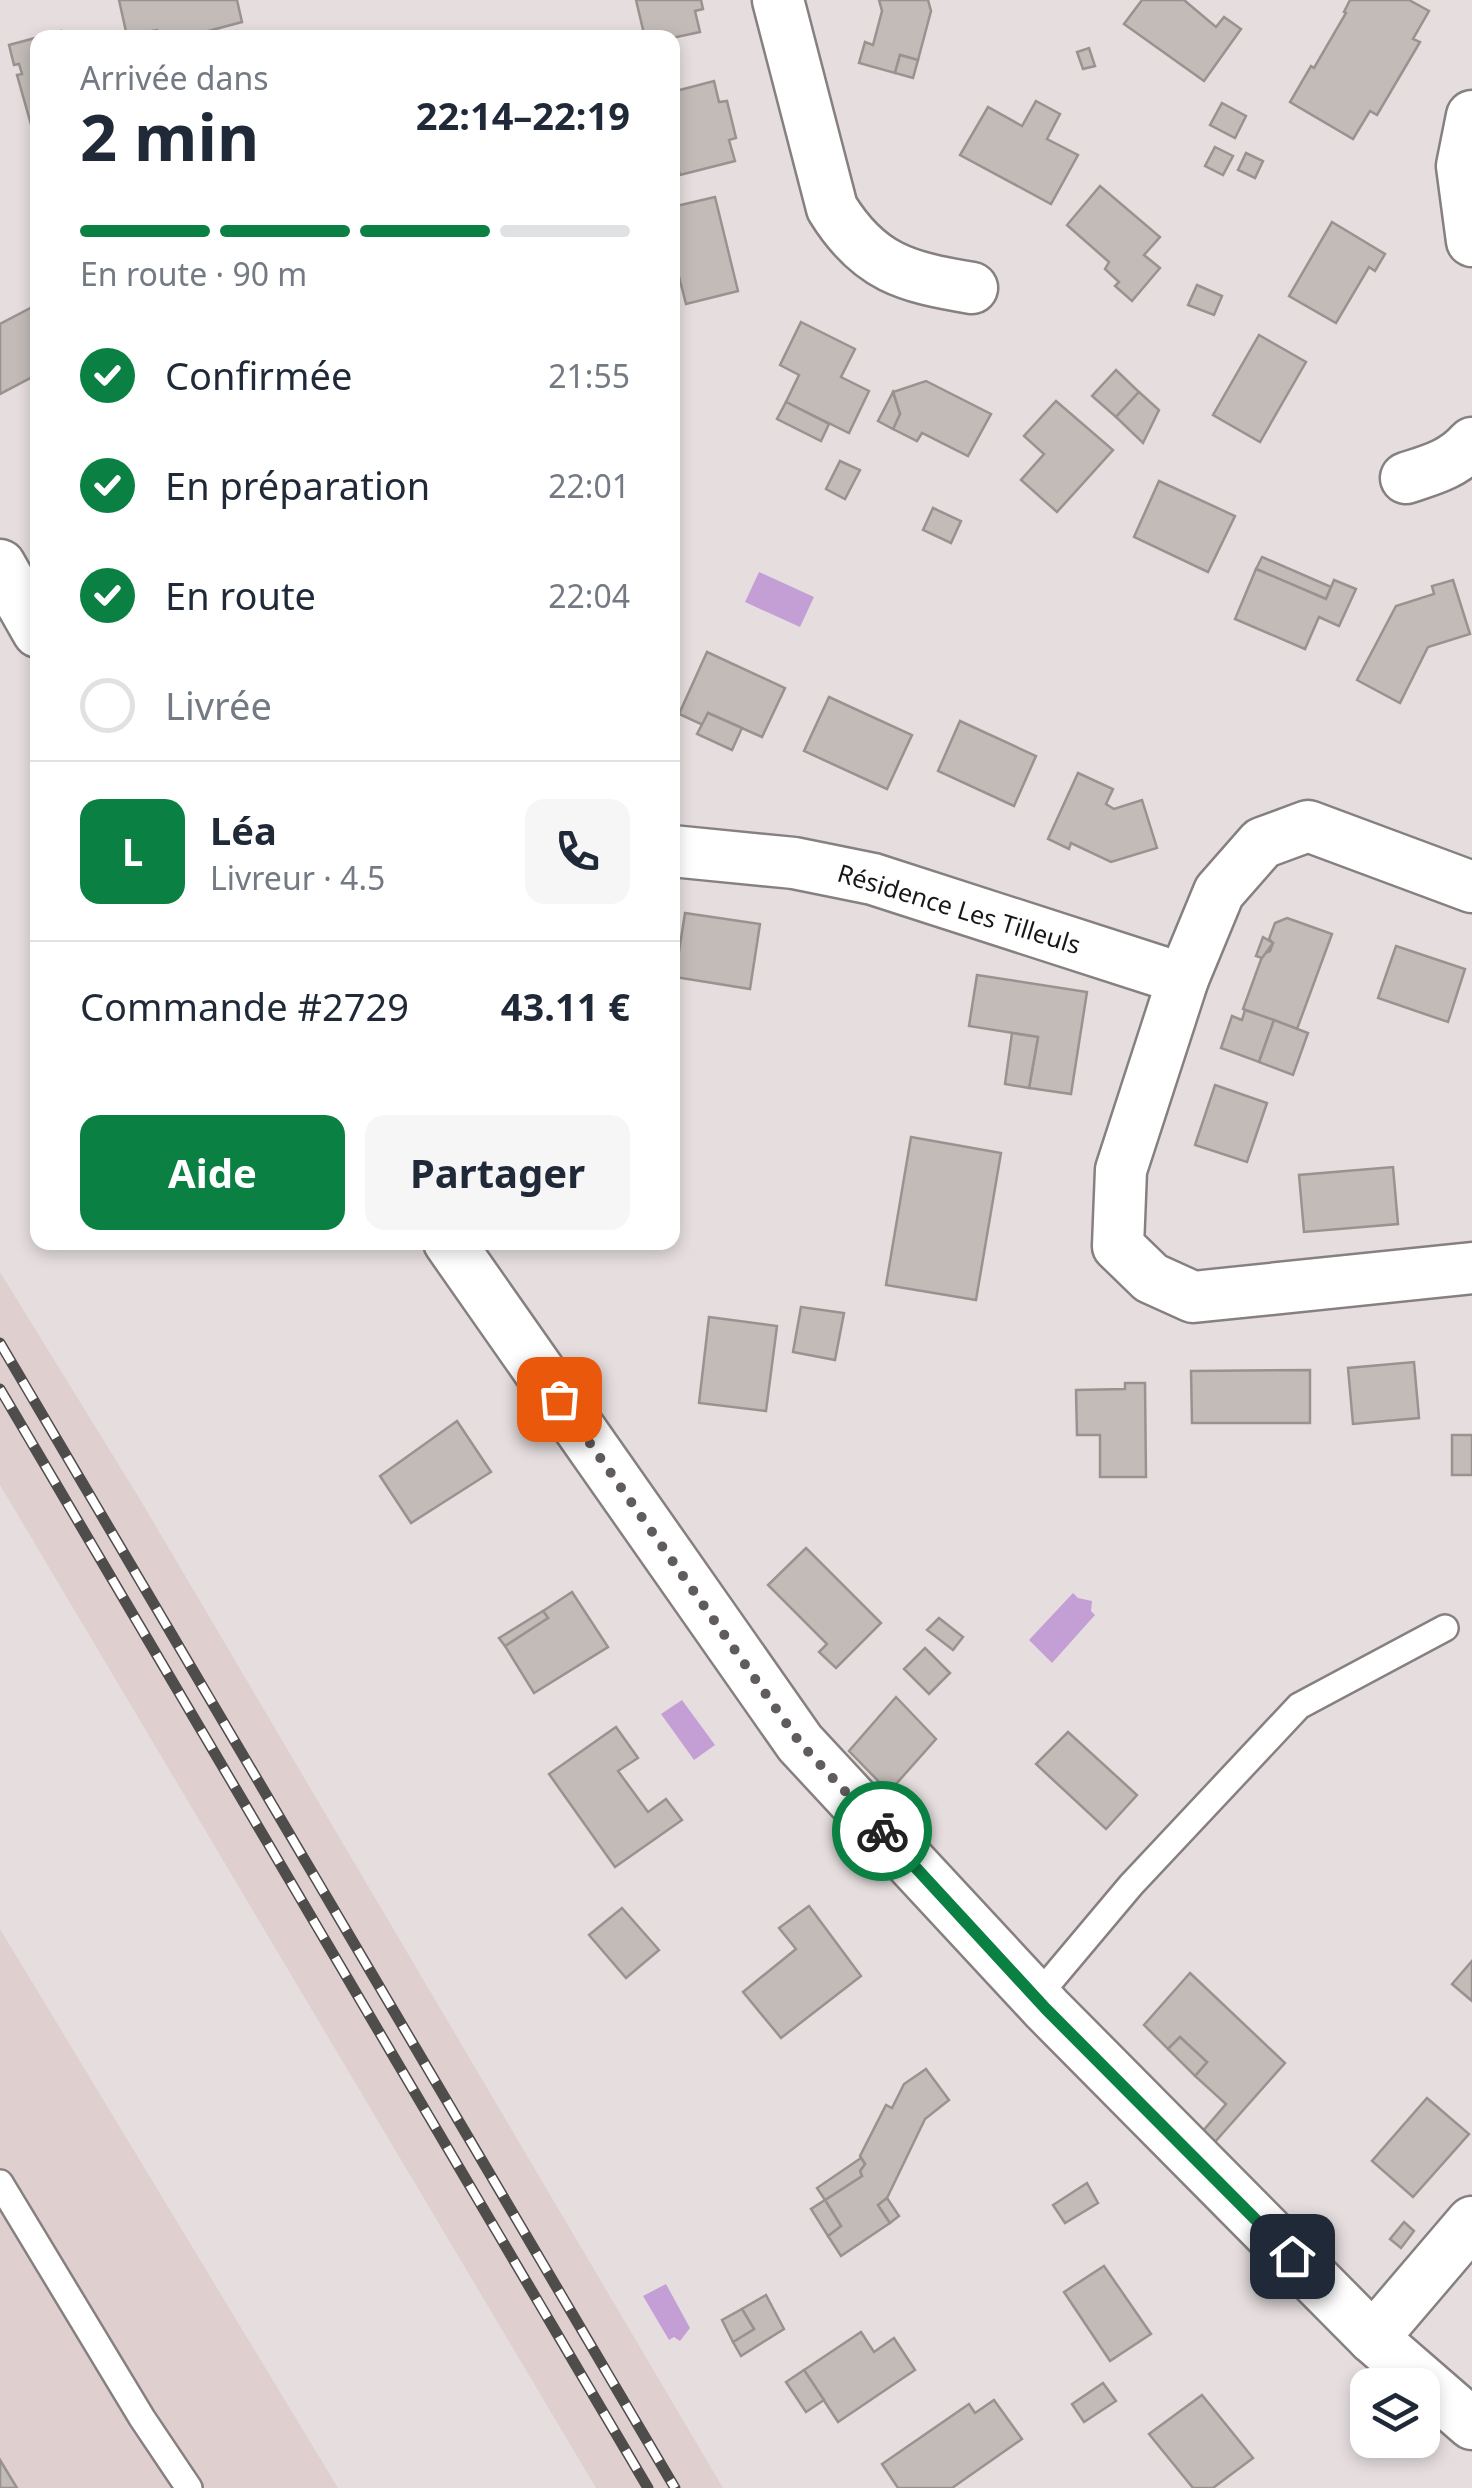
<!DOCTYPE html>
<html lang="fr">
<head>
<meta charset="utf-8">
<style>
  body { margin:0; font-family:"Noto Sans",sans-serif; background:#f6f6f7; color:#1f2937; height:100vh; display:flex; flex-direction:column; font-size:38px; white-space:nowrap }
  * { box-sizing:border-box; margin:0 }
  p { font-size:32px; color:#747a83 }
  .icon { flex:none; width:55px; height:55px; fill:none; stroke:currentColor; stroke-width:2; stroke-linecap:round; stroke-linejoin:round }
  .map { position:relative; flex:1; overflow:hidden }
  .drawer { position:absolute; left:30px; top:30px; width:650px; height:1220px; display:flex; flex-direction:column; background:#fff; border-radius:20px; box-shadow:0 5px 15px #0003 }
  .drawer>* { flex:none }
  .buttons { position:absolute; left:1350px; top:2368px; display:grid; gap:20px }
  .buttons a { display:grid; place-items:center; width:90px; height:90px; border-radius:20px; background:#fff; box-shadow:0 5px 15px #0003; font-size:50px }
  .pin { position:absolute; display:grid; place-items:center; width:85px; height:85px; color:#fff; margin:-42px; border-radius:20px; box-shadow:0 5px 15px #0006 }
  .courier { position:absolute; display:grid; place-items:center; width:100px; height:100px; margin:-50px; border:8px solid #0b8043; border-radius:50%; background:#fff; color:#222; box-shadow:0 2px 12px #0007 }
  .head em { font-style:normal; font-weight:700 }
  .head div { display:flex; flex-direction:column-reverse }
  .head { display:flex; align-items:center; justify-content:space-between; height:170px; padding:0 50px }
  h1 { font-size:65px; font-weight:700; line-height:75px }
  .bar { display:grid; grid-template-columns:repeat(4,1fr); gap:15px 10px; align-content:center; height:120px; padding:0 50px }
  .bar i { height:12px; border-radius:8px; background:#e0e1e3 }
  .bar .current { background:#0b8043 }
  .bar p { grid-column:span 4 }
  .line { display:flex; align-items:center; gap:25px; padding:0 50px; border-top:2px solid #e0e1e3 }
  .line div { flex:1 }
  .round { display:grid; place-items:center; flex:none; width:105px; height:105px; border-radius:20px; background:#f6f6f7 }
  ol { padding:0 50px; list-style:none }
  li { display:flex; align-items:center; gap:30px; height:110px }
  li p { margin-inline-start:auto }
  li .icon { padding:10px; border-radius:50%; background:#0b8043; color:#fff; stroke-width:4 }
  li:last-child { color:#747a83 }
  li i { width:55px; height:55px; border:5px solid #e0e1e3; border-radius:50% }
  .button { display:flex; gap:20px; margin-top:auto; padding:20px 50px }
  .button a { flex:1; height:115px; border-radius:20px; background:#0b8043; color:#fff; font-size:40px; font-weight:700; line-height:115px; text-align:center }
  .button a+a { background:#f6f6f7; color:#1f2937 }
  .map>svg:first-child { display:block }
</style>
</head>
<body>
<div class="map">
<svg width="1472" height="2488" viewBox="0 0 1472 2488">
  <rect width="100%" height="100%" fill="#e6dede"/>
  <g fill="#e0cfcf">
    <polygon points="0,1272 141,1501 723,2488 596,2488 0,1485"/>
    <polygon points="0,1929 338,2488 0,2488"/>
  </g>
  <g fill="#c39fd5">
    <polygon points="759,572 814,597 800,627 745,602"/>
    <polygon points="1073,1593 1078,1598 1092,1601 1091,1611 1095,1615 1052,1663 1029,1640"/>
    <polygon points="682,1700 715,1745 694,1760 661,1714"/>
    <polygon points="666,2284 690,2328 680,2341 674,2337 669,2340 643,2296"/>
  </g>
  <g fill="#c2bbb8" stroke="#99938f" stroke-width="2.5">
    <polygon points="119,0 237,0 242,22 182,38 159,38 157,30 127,36"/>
    <polygon points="636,0 701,0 703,9 695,11 700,32 672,38 645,38"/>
    <polygon points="879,0 928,0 931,11 918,60 900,55 895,73 859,63 865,42 873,45 882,11"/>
    <polygon points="1142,0 1184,0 1216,27 1224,17 1241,29 1204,81 1124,24"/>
    <polygon points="1350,0 1409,0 1429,11 1413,39 1420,42 1377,115 1370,111 1353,139 1290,102 1311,66 1314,68 1346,13 1344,12"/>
    <polygon points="61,31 63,38 38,38 38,134 34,135 17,75 22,74 19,64 14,65 9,45"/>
    <polygon points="1089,48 1095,66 1083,69 1077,52"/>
    <polygon points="900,55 918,60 913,78 895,73"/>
    <polygon points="714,81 719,102 727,101 736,138 729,140 735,161 680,175 672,145 672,92"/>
    <polygon points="1036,101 1060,114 1047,139 1078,155 1051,204 960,155 988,107 1022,126"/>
    <polygon points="1222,103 1246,116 1235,138 1210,125"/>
    <polygon points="1215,147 1233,156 1223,175 1205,166"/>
    <polygon points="1246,153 1263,161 1255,178 1238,170"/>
    <polygon points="1100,186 1160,237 1144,255 1160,268 1132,301 1115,286 1119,282 1105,269 1109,262 1067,225"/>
    <polygon points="715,197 738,291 686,304 672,249 672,207"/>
    <polygon points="1332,222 1385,254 1375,271 1369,267 1336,323 1289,296"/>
    <polygon points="1197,285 1222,296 1214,315 1188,305"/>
    <polygon points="38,304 38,374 0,394 0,324"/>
    <polygon points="801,322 855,349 841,377 869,391 849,433 786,402 799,375 780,365"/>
    <polygon points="1259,335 1306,362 1260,442 1213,415"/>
    <polygon points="1116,370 1139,392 1116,417 1092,396"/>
    <polygon points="926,381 991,414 968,456 922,433 917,441 893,429 900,414 893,392"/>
    <polygon points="893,392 900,414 893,429 878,421"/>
    <polygon points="1139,392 1159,410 1143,443 1116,417"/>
    <polygon points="1056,401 1113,450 1057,512 1021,480 1044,454 1024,436"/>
    <polygon points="786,402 829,424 821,441 777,419"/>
    <polygon points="840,461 860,470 845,499 826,489"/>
    <polygon points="1159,481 1235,516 1208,572 1134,537"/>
    <polygon points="933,508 961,521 951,543 923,530"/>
    <polygon points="1262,557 1331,587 1326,599 1256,569"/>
    <polygon points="1256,569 1326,599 1334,580 1356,589 1339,626 1319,617 1305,649 1235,619"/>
    <polygon points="1453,580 1470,634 1428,647 1400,703 1357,680 1396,606 1434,594 1432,586"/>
    <polygon points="707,652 785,688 762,737 708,713 703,725 679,714"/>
    <polygon points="829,697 912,735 887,789 804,751"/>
    <polygon points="708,713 742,728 732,750 697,734"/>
    <polygon points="960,721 1036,756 1014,806 938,771"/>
    <polygon points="1078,773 1113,789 1106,804 1114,809 1142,800 1157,848 1111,862 1071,843 1069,849 1048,839"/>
    <polygon points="685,913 760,924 750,989 675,977"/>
    <polygon points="1287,918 1332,934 1297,1029 1243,1009 1263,954 1270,951 1273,943 1269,939 1275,923"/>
    <polygon points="1263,937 1273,943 1262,958 1256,956"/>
    <polygon points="1396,946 1465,969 1448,1022 1378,998"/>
    <polygon points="977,975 1087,992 1071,1094 1029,1088 1038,1037 969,1026"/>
    <polygon points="1245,1010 1274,1020 1259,1062 1221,1048 1232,1016 1242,1020"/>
    <polygon points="1274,1020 1308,1033 1293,1075 1259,1062"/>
    <polygon points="1012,1033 1038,1037 1029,1088 1005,1084"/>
    <polygon points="1215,1085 1267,1103 1247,1162 1195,1145"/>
    <polygon points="911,1137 1001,1153 976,1300 886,1285"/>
    <polygon points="1393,1167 1398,1224 1304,1232 1299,1175"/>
    <polygon points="801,1307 844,1313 835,1360 793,1352"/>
    <polygon points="709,1317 777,1326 766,1411 699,1403"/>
    <polygon points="1414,1362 1419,1418 1353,1424 1348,1368"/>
    <polygon points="1310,1370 1310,1423 1192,1423 1191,1371"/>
    <polygon points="1125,1383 1145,1383 1146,1477 1100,1477 1100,1435 1077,1435 1076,1390 1125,1389"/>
    <polygon points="457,1421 491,1472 411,1523 380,1476"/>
    <rect x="1452" y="1435" width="20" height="40"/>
    <polygon points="806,1548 881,1623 836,1668 819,1652 827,1644 768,1585"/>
    <polygon points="572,1592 608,1647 534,1693 505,1646 548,1618 543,1611"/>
    <polygon points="543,1611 548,1618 505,1646 499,1638"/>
    <polygon points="939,1618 963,1637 953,1650 927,1630"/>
    <polygon points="925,1648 950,1673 929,1694 904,1669"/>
    <polygon points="896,1697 936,1739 889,1792 849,1751"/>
    <polygon points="616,1727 638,1758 618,1771 648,1812 666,1799 682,1820 615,1867 549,1774"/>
    <polygon points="1068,1732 1137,1795 1106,1829 1036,1764"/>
    <polygon points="809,1906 861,1976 781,2038 743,1992 796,1949 779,1928"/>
    <polygon points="622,1908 659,1950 626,1978 589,1935"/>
    <polygon points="1472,1961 1472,2001 1452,1984"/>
    <polygon points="1190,1973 1285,2063 1207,2151 1196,2139 1226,2104 1195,2076 1207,2062 1180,2037 1168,2049 1144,2025"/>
    <polygon points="1180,2037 1207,2062 1195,2076 1168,2049"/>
    <polygon points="926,2069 949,2100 925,2119 887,2198 878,2205 890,2223 841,2256 828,2236 841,2226 825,2200 862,2176 860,2171 865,2164 860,2156 886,2105 892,2108 904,2084"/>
    <polygon points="1427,2098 1469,2134 1413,2197 1372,2161"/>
    <polygon points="861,2158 865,2164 860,2171 862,2176 825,2200 817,2188"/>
    <polygon points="1087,2183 1098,2203 1065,2223 1053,2205"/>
    <polygon points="887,2198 899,2216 890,2223 878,2205"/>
    <polygon points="825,2200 841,2226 828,2236 811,2209"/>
    <polygon points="1404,2222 1414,2231 1401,2248 1390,2239"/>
    <polygon points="1104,2266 1151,2334 1110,2361 1064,2292"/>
    <polygon points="766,2295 784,2329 741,2356 733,2342 754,2329 742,2309"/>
    <polygon points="742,2309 754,2329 733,2342 722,2320"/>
    <polygon points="861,2332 874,2352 894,2338 915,2370 838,2422 804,2370"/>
    <polygon points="804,2370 824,2400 806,2412 786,2382"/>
    <polygon points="1103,2383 1116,2401 1084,2422 1072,2404"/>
    <polygon points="1202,2395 1253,2458 1213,2488 1193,2488 1149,2434"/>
    <polygon points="994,2400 1022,2439 952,2488 898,2488 882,2464 969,2404 975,2413"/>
    <polygon points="0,2460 17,2488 0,2488"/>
  </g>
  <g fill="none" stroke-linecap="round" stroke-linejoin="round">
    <g stroke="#878080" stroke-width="30">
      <g id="service">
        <polyline points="1036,1998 1131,1885 1299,1706 1445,1628"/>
        <polyline points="0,2183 142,2418 189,2488"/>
      </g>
    </g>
    <g stroke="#878080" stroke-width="55">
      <g id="minor">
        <path d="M778,0L832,208C869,268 906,277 972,288"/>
        <polyline points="1472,116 1462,166 1472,241"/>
        <path d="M1406,478C1431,470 1454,464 1472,443"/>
        <polyline points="0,565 38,632"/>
        <polyline points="672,851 794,863 873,879 1183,979"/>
        <polyline points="1472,887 1308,826 1262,843 1219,892 1183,979 1121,1170 1118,1246 1151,1278 1193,1297 1472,1268"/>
        <polyline points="449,1242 800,1743 1047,2009 1373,2338 1472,2424"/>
        <polyline points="1373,2338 1472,2222"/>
      </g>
    </g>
    <use href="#service" stroke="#fff" stroke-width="25"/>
    <use href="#minor" stroke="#fff" stroke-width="50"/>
    <g stroke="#4f4c4c" stroke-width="11">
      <g id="rail">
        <polyline points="0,1343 675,2488"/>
        <polyline points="0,1389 648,2488"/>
      </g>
    </g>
    <use href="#rail" stroke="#fff" stroke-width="8" stroke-dasharray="22" stroke-linecap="butt"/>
  </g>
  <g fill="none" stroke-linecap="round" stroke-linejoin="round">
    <polyline stroke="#605c5c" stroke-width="10" stroke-dasharray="0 18" points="559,1399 800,1743 882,1831"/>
    <polyline stroke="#0b8043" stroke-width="12" points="882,1831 1046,2009 1292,2256"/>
  </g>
  <g text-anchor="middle" stroke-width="10" stroke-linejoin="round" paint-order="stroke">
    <g font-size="25" fill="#181616" stroke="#fff">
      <text transform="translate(959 909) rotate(17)" y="9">Résidence Les Tilleuls</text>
    </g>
  </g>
</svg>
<div class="buttons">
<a><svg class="icon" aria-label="layers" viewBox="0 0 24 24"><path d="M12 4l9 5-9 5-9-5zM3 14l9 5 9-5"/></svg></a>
</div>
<div class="pin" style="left:559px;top:1399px;background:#ea580c"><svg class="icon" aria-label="bag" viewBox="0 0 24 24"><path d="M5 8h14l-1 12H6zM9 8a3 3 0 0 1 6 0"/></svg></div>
<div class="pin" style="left:1292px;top:2256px;background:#1f2937"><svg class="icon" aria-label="home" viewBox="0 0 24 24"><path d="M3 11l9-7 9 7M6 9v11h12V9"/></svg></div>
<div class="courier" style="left:882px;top:1831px"><svg class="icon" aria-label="bike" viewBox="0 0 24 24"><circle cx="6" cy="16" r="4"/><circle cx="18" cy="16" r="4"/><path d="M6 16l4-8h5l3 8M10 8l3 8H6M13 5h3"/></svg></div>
<section class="drawer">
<div class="head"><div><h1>2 min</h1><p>Arrivée dans</p></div><em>22:14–22:19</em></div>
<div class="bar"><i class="current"></i><i class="current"></i><i class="current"></i><i></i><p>En route · 90 m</p></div>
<ol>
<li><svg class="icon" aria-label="check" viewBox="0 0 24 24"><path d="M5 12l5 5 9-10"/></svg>Confirmée<p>21:55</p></li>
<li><svg class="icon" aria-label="check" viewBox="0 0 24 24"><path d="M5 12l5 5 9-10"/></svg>En préparation<p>22:01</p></li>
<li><svg class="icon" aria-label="check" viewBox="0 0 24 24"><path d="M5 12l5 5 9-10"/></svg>En route<p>22:04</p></li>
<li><i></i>Livrée</li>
</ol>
<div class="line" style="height:180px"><b class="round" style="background:#0b8043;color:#fff">L</b><div><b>Léa</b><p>Livreur · 4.5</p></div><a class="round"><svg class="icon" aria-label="phone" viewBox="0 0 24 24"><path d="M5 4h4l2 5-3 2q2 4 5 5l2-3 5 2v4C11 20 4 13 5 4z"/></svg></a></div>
<div class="line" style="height:130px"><div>Commande #2729</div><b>43.11 €</b></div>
<div class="button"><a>Aide</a><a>Partager</a></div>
</section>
</div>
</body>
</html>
